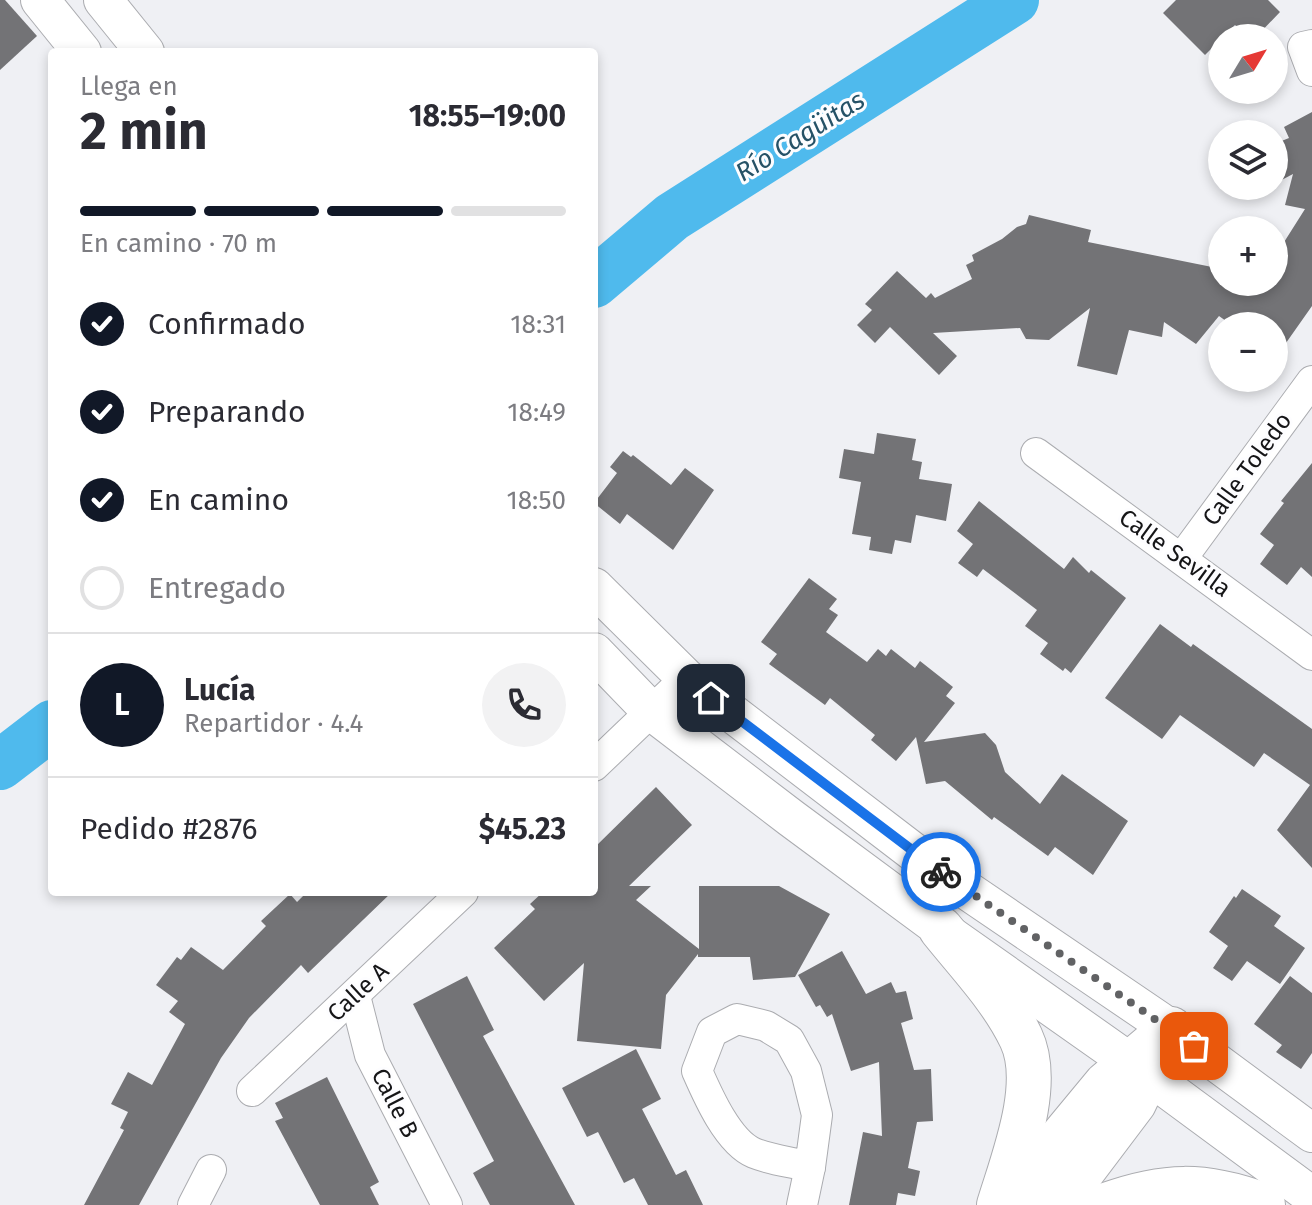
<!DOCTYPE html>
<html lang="es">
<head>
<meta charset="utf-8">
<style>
  body { margin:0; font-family:"Fira Sans",sans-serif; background:#f2f2f3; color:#2b2b33; height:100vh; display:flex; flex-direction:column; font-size:30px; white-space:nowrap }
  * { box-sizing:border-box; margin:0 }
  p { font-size:26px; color:#7c7c81 }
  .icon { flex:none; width:44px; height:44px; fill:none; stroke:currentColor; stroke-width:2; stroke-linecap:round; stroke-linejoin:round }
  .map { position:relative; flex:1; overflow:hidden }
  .details { position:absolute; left:48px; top:48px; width:550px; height:848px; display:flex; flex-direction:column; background:#fff; border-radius:8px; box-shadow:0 4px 12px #0003 }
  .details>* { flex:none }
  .needle { width:52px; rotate:52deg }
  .buttons { position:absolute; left:1208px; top:24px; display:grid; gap:16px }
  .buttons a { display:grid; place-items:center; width:80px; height:80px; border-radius:50%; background:#fff; box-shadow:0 4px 12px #0003; font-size:40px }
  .pin { position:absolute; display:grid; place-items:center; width:68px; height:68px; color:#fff; margin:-34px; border-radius:16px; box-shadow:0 4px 12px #0006 }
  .courier { position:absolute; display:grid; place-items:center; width:80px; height:80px; margin:-40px; border:6px solid #1a73e8; border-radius:50%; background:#fff; color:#222; box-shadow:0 2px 10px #0007 }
  .headline em { font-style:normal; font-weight:700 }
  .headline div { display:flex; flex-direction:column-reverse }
  .headline { display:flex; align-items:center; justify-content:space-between; height:136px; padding:0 32px }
  h1 { font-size:52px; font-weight:700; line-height:60px }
  .bar { display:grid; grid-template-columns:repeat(4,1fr); gap:12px 8px; align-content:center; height:96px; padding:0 32px }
  .bar i { height:10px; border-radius:6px; background:#e1e1e2 }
  .bar .active { background:#111827 }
  .bar p { grid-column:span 4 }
  .line { display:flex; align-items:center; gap:20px; padding:0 32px; border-top:2px solid #e1e1e2 }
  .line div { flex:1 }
  .round { display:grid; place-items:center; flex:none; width:84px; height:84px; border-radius:42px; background:#f2f2f3 }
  ol { padding:0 32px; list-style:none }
  li { display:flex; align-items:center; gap:24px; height:88px }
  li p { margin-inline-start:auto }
  li .icon { padding:8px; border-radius:50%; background:#111827; color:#fff; stroke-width:4 }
  li:last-child { color:#7c7c81 }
  li i { width:44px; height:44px; border:4px solid #e1e1e2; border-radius:50% }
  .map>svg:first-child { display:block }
</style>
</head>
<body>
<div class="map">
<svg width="1312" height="1205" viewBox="0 0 1312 1205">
  <rect width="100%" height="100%" fill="#eff0f4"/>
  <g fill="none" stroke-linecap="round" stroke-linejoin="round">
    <g stroke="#4fbaed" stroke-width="50">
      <polyline points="594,283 672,217 1014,0"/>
      <polyline points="0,765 52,725"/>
    </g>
  </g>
  <g fill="#737376">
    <polygon points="0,0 5,0 37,36 0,70"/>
    <polygon points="1176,0 1268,0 1280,12 1255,38 1249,38 1235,25 1205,55 1163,13"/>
    <polygon points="1312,112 1312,306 1274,360 1274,326 1233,326 1219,316 1196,344 1164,322 1162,337 1129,330 1117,375 1077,366 1090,308 1049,340 1026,339 1020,328 933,333 957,356 939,375 890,327 875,343 857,325 872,310 865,304 897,271 926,298 931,293 935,298 972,279 966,265 974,261 972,255 1002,239 1017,227 1026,224 1029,215 1091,230 1088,242 1222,269 1222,282 1274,282 1274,258 1305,209 1285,205 1293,174 1274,184 1274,144 1289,138 1284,127"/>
    <polygon points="877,433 916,439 912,460 922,462 919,479 952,484 946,521 916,515 911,543 895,540 892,554 869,550 871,537 852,534 861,482 839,478 844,449 874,454"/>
    <polygon points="623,451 631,457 633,455 671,485 685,468 714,490 673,550 627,514 620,524 594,503 617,473 610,467"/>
    <polygon points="1312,463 1312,577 1301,567 1287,585 1260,564 1274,545 1260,534 1284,503 1281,501"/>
    <polygon points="979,501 1064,569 1073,557 1089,573 1091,570 1126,598 1071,673 1065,668 1063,671 1040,654 1048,643 1025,626 1037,610 983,569 977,577 958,563 973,544 957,531"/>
    <polygon points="809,578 837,599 829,609 838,615 826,632 867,662 878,649 886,656 891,649 915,668 920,661 953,687 946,696 955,703 924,742 985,733 996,745 1005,772 1040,804 1062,774 1128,821 1093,875 1055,847 1048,856 994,817 992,820 945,781 926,784 916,737 896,761 871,740 875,735 830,698 825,705 769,664 777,654 761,642"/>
    <polygon points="1160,624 1191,647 1193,644 1312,729 1312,868 1277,830 1310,785 1264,753 1254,767 1180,715 1162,739 1105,698"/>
    <polygon points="656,787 692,825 629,886 651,886 636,900 699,949 699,886 779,886 830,914 795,977 753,980 750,957 698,957 698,954 666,995 661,1049 577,1041 584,963 544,1001 494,948 535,909 530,904 543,892 594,892 594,848"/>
    <polygon points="1242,889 1281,916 1274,926 1305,948 1280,984 1247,961 1232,981 1213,968 1228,946 1209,932 1234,896 1236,898"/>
    <polygon points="307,892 392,892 308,973 301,965 249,1018 221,1058 139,1205 84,1205 124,1130 120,1128 128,1112 111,1104 128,1072 152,1085 185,1024 169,1012 178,1001 156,985 177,957 181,960 191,947 223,970 266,926 261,921 290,894 297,902"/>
    <polygon points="842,951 866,994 891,982 896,993 906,991 913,1019 901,1023 914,1070 931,1069 933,1121 917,1122 908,1168 920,1171 915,1196 898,1193 896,1205 849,1205 863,1132 882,1136 879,1062 851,1071 832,1014 827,1017 820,1005 816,1007 798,975"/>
    <polygon points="467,976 494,1030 483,1036 575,1205 490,1205 473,1173 494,1161 413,1004"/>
    <polygon points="1290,976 1312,993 1312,1053 1301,1069 1276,1052 1282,1045 1254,1024"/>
    <polygon points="636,1049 661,1099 642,1109 676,1175 686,1170 703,1205 648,1205 634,1178 624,1183 598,1132 587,1137 562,1088"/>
    <polygon points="327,1077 379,1182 370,1187 379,1205 320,1205 275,1121 283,1118 275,1103"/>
  </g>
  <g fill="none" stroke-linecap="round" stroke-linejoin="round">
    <g stroke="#abacb0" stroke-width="32">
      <g id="minor">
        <polyline points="1312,45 1303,47 1312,71"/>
        <polyline points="1036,453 1312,655"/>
        <polyline points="1182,558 1312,381"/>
        <polyline points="594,766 686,678"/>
        <polyline points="355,996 370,1055 447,1205"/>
        <path d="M737,1019L766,1026L789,1040L806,1071L817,1115L810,1167C792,1162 771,1160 754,1153C728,1142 708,1096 697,1071L712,1032Z"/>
        <polyline points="252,1091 463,892"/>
        <polyline points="193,1205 211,1170"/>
        <polyline points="802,1205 810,1167"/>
      </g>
    </g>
    <g stroke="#abacb0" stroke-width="40">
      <g id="major">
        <polyline points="40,0 82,52"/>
        <polyline points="103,0 145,52"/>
        <polyline points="594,587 686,678 937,870 1171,1029 1312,1133"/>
        <polyline points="594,652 651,711 791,818 941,929 1148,1075 1312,1196"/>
      </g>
    </g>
    <g stroke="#abacb0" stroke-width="46">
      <g id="highway">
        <path d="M941,929C969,964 1002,998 1021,1038C1043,1084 1013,1159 999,1205"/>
        <polyline points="1012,1205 1058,1142 1106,1084 1171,1029"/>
        <polyline points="1057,1205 1134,1103 1162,1045"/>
        <path d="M1106,1205C1164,1184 1204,1183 1263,1205"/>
      </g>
    </g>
    <use href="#minor" stroke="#fff" stroke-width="30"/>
    <use href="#major" stroke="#fff" stroke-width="38"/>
    <use href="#highway" stroke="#fff" stroke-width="44"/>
  </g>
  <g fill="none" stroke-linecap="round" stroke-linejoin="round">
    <polyline stroke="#616264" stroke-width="8" stroke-dasharray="0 14.4" points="941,872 1194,1046"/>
    <polyline stroke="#1a73e8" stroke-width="10" points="711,698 941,872"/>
  </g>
  <g text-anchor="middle" stroke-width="6" stroke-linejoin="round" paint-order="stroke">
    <g font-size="24" fill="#151517" stroke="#fdfdff">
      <text transform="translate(1247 469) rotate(-54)" y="8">Calle Toledo</text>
      <text transform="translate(1175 553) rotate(36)" y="8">Calle Sevilla</text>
      <text transform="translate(358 992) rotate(-43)" y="8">Calle A</text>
      <text transform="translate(395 1103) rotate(63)" y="8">Calle B</text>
    </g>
    <g font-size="26" font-style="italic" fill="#265267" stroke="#fdfdff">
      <text transform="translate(800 136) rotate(-32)" y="9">Río Cagüitas</text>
    </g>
  </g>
</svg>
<div class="buttons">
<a><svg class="needle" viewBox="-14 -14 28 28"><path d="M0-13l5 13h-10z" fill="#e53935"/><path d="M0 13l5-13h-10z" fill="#7c7c81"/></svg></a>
<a><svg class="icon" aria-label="layers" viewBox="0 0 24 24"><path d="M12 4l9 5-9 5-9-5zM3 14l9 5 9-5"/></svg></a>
<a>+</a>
<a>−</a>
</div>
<div class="pin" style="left:1194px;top:1046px;background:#ea580c"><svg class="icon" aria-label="bag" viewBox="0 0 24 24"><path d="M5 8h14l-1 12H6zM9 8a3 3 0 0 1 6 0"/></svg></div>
<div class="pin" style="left:711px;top:698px;background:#1f2937"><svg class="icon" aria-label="home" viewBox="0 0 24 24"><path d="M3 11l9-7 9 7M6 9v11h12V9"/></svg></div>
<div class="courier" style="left:941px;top:872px"><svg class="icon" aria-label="bike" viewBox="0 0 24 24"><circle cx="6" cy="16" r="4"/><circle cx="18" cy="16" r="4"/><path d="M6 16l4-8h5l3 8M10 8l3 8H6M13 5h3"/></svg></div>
<section class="details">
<div class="headline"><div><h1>2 min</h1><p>Llega en</p></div><em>18:55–19:00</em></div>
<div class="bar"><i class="active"></i><i class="active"></i><i class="active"></i><i></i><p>En camino · 70 m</p></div>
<ol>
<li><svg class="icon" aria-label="check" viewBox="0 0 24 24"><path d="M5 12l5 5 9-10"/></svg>Confirmado<p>18:31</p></li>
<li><svg class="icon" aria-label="check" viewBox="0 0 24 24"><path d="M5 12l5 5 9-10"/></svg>Preparando<p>18:49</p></li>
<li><svg class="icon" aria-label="check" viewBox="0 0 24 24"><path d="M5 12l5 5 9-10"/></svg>En camino<p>18:50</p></li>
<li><i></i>Entregado</li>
</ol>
<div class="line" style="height:144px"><b class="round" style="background:#111827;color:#fff">L</b><div><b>Lucía</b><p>Repartidor · 4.4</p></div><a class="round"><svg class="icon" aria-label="phone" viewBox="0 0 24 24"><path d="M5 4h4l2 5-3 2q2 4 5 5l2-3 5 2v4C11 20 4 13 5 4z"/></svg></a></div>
<div class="line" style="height:104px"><div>Pedido #2876</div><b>$45.23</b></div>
</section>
</div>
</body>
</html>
